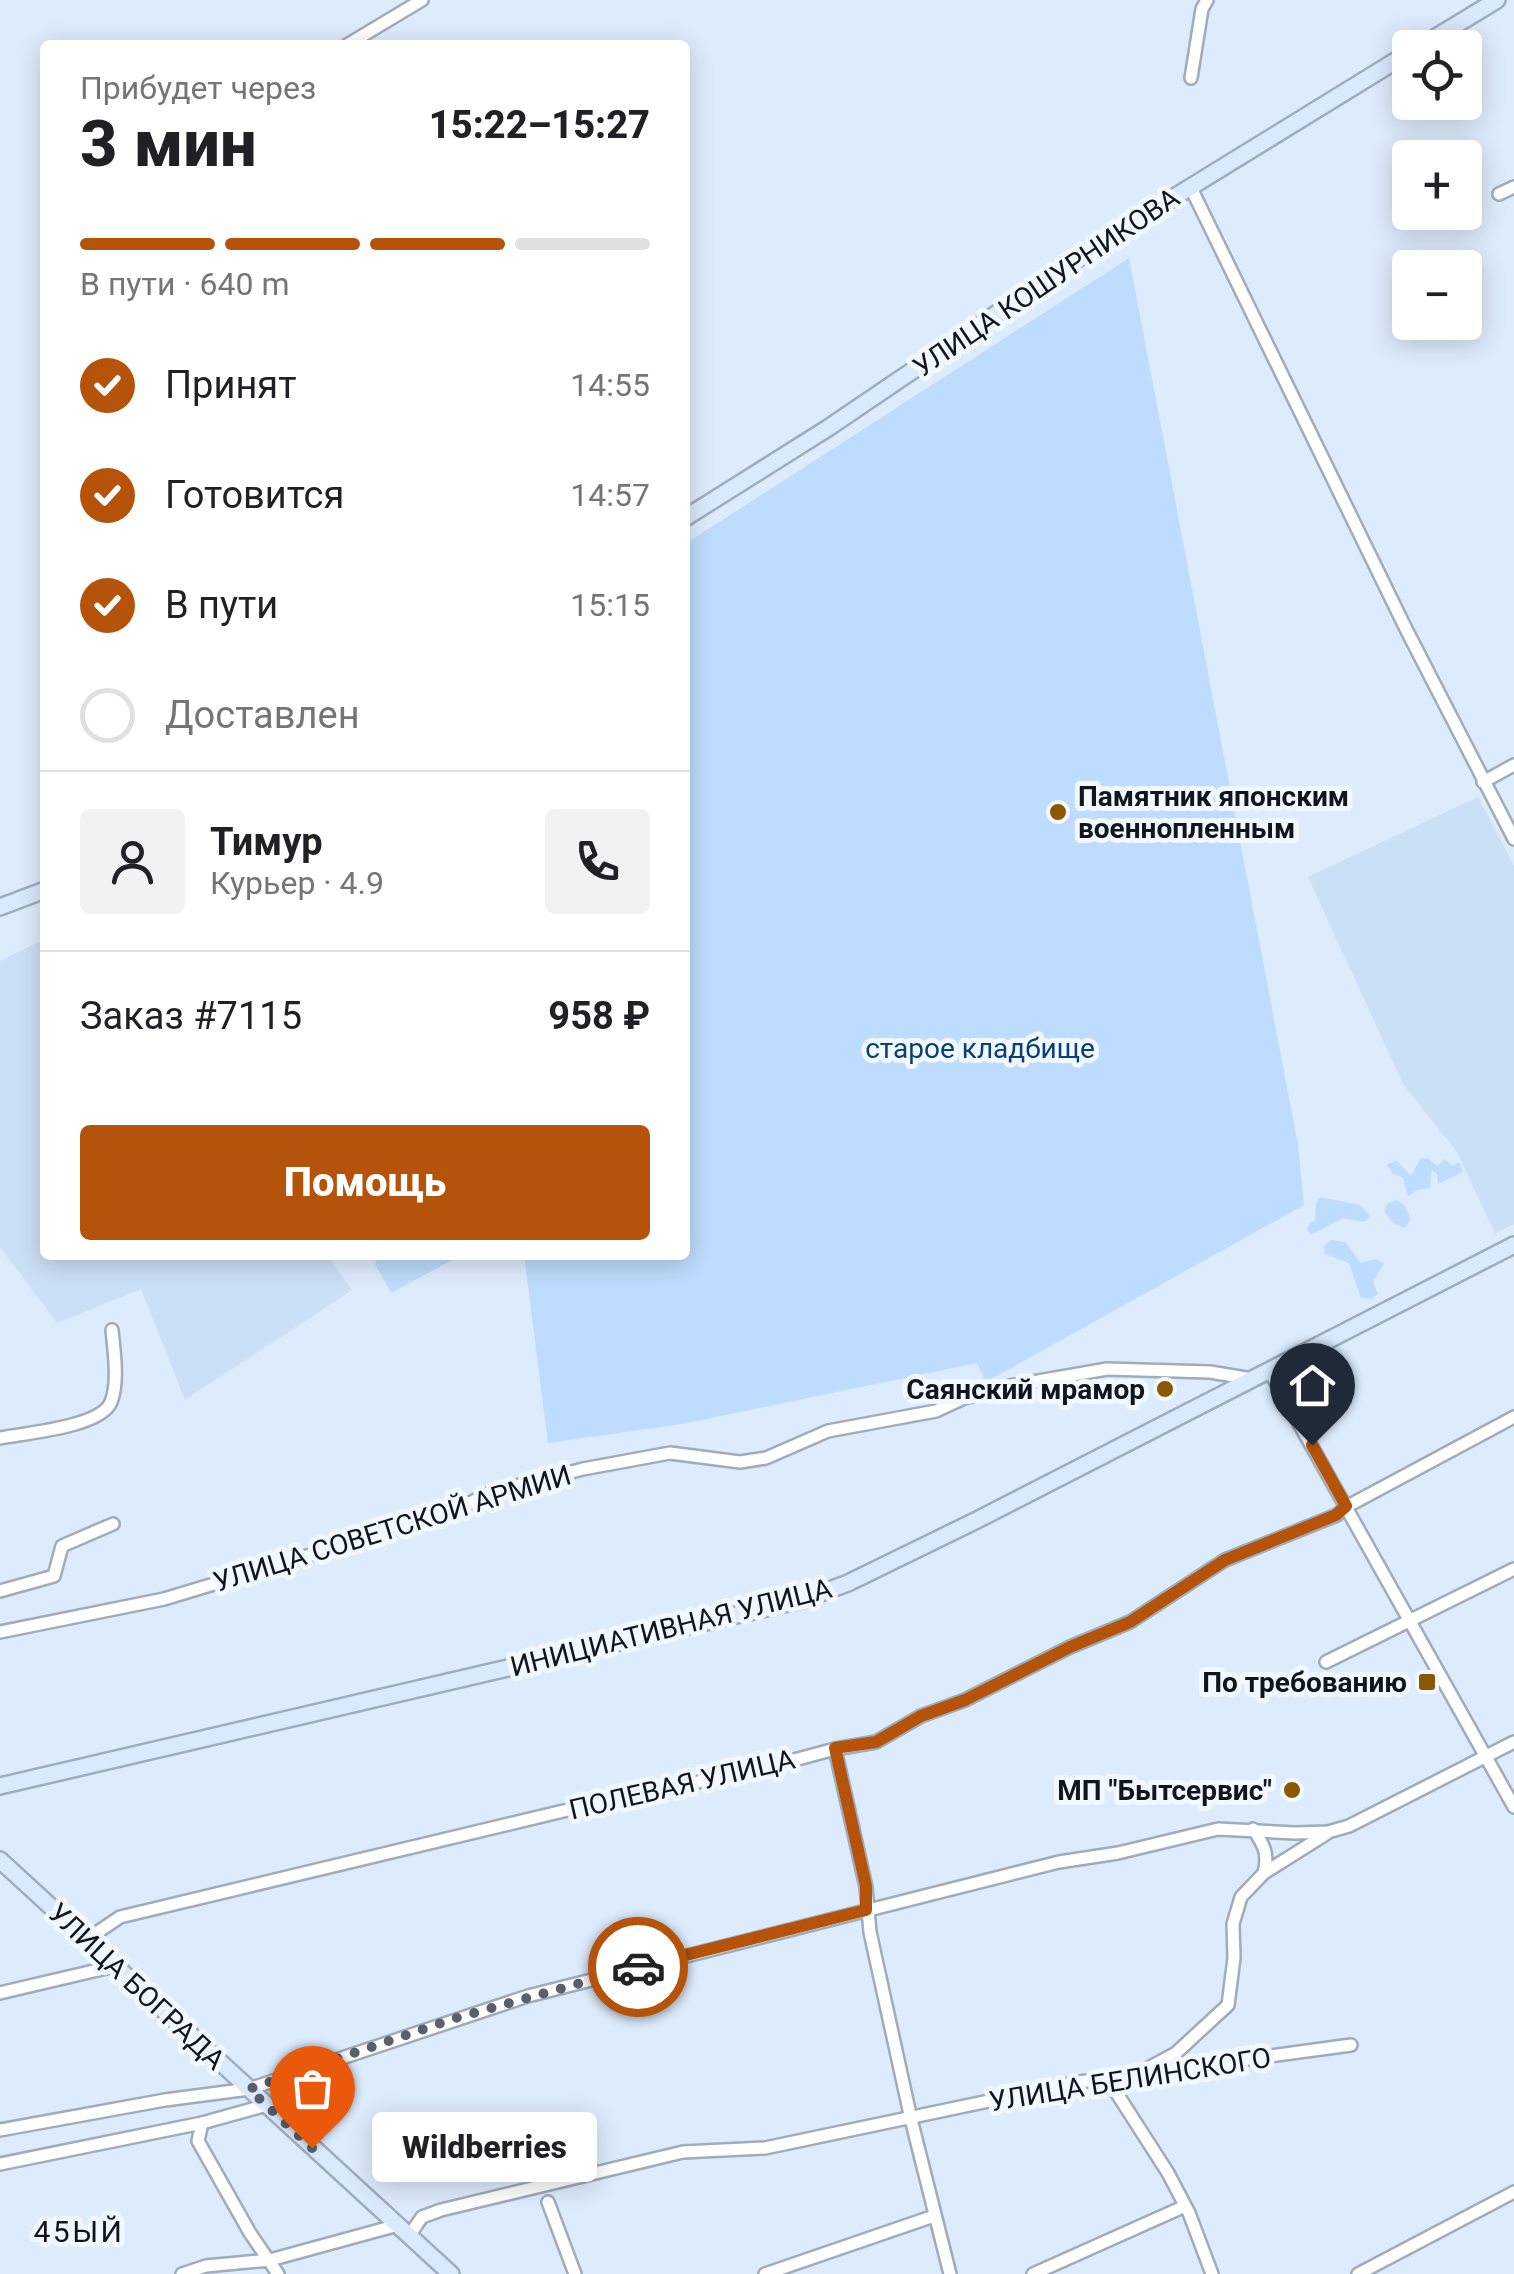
<!DOCTYPE html>
<html lang="ru">
<head>
<meta charset="utf-8">
<style>
  body { margin:0; font-family:Roboto,sans-serif; background:#f2f2f2; color:#202124; height:100vh; display:flex; flex-direction:column; font-size:38px; white-space:nowrap }
  * { box-sizing:border-box; margin:0 }
  p { font-size:32px; color:#757577 }
  .icon { flex:none; width:55px; height:55px; fill:none; stroke:currentColor; stroke-width:2; stroke-linecap:round; stroke-linejoin:round }
  .map { position:relative; flex:1; overflow:hidden }
  .drawer { position:absolute; left:40px; top:40px; width:650px; height:1220px; display:flex; flex-direction:column; background:#fff; border-radius:10px; box-shadow:0 5px 25px #0003 }
  .drawer>* { flex:none }
  .tools { position:absolute; left:1392px; top:30px; display:grid; gap:20px }
  .tools a { display:grid; place-items:center; width:90px; height:90px; border-radius:10px; background:#fff; box-shadow:0 5px 25px #0003; font-size:50px }
  .pin { position:absolute; display:grid; place-items:center; width:85px; height:85px; color:#fff; margin:-102px -42px; border-radius:50% 50% 50% 0; rotate:-45deg; box-shadow:0 0 10px #0007 }
  .pin .icon { rotate:45deg }
  .courier { position:absolute; display:grid; place-items:center; width:100px; height:100px; margin:-50px; border:8px solid #b45309; border-radius:50%; background:#fff; color:#222; box-shadow:0 2px 12px #0007 }
  .bubble { position:absolute; height:70px; border-radius:10px; background:#fff; box-shadow:0 5px 25px #0003; font-size:32px; font-weight:800; line-height:70px; text-align:center }
  .headline em { font-style:normal; font-weight:800 }
  .headline div { display:flex; flex-direction:column-reverse }
  .headline { display:flex; align-items:center; justify-content:space-between; height:170px; padding:0 40px }
  h1 { font-size:65px; font-weight:800; line-height:75px }
  .bar { display:grid; grid-template-columns:repeat(4,1fr); gap:15px 10px; align-content:center; height:120px; padding:0 40px }
  .bar i { height:12px; border-radius:8px; background:#e0e0e0 }
  .bar .active { background:#b45309 }
  .bar p { grid-column:span 4 }
  .line { display:flex; align-items:center; gap:25px; padding:0 40px; border-top:2px solid #e0e0e0 }
  .line div { flex:1 }
  .round { display:grid; place-items:center; flex:none; width:105px; height:105px; border-radius:10px; background:#f2f2f2 }
  ol { padding:0 40px; list-style:none }
  li { display:flex; align-items:center; gap:30px; height:110px }
  li p { margin-inline-start:auto }
  li .icon { padding:10px; border-radius:50%; background:#b45309; color:#fff; stroke-width:4 }
  li:last-child { color:#757577 }
  li i { width:55px; height:55px; border:5px solid #e0e0e0; border-radius:50% }
  .button { display:flex; gap:20px; margin-top:auto; padding:20px 40px }
  .button a { flex:1; height:115px; border-radius:10px; background:#b45309; color:#fff; font-size:40px; font-weight:800; line-height:115px; text-align:center }
  .map>svg:first-child { display:block }
</style>
</head>
<body>
<div class="map">
<svg width="1514" height="2274" viewBox="0 0 1514 2274">
  <rect width="100%" height="100%" fill="#ddecfd"/>
  <g fill="#cbdff6">
    <polygon points="1478,797 1514,866 1514,1224 1495,1233 1457,1152 1403,1084 1308,877"/>
    <polygon points="45,939 45,1255 327,1255 352,1290 185,1400 141,1289 57,1323 0,1247 0,961"/>
  </g>
  <g fill="#bedcfd">
    <polygon points="1129,258 1298,1145 1304,1205 986,1382 977,1363 682,1424 548,1443 524,1255 685,1255 685,544"/>
    <polygon points="1421,1158 1427,1158 1438,1166 1444,1159 1453,1166 1459,1162 1463,1172 1438,1184 1437,1174 1432,1170 1430,1188 1417,1190 1408,1196 1403,1178 1392,1173 1387,1164 1397,1161 1411,1176"/>
    <polygon points="1320,1197 1360,1205 1370,1216 1364,1222 1343,1218 1311,1235 1307,1230 1310,1222 1315,1221 1316,1204"/>
    <polygon points="1397,1200 1404,1205 1411,1219 1405,1228 1393,1223 1384,1211 1387,1204"/>
    <polygon points="1331,1240 1345,1242 1361,1263 1376,1259 1384,1264 1373,1282 1378,1294 1371,1299 1361,1298 1349,1263 1325,1254 1324,1246"/>
    <polygon points="379,1255 462,1255 391,1293 375,1264"/>
  </g>
  <g fill="none" stroke-linecap="round" stroke-linejoin="round">
    <g stroke="#9eacbc" stroke-width="16">
      <g id="street">
        <polyline points="347,45 422,0"/>
        <polyline points="1191,78 1202,9 1207,0"/>
        <polyline points="1190,186 1406,629 1514,839"/>
        <polyline points="1499,194 1514,187"/>
        <polyline points="1483,782 1514,765"/>
        <polyline points="1269,1370 1514,1807"/>
        <path d="M0,1438C26,1433 101,1427 111,1402C119,1382 114,1351 112,1330"/>
        <polyline points="0,1591 54,1576 62,1546 113,1524"/>
        <polyline points="0,1632 164,1599 450,1513 492,1492 583,1469 670,1453 740,1462 766,1458 828,1431 936,1411 964,1398 1010,1386 1107,1369 1210,1372 1252,1379"/>
        <polyline points="1326,1662 1514,1569"/>
        <polyline points="835,1749 866,1887 870,1932 911,2119 950,2274"/>
        <path d="M1253,1829C1264,1845 1269,1854 1264,1873"/>
        <polyline points="86,1940 120,1917 576,1808 768,1767 835,1749 876,1742 921,1716 965,1700 1070,1647 1130,1622 1225,1560 1337,1515 1346,1507 1514,1417"/>
        <polyline points="0,1993 115,1966"/>
        <polyline points="1150,2067 1176,2053 1228,2005 1234,1958 1233,1924 1241,1897 1264,1873 1326,1834"/>
        <polyline points="1107,2078 1168,2173 1189,2213 1212,2274"/>
        <polyline points="202,2123 198,2141 250,2233 278,2274"/>
        <polyline points="0,2130 165,2100 249,2089 528,1996 1059,1862 1118,1853 1218,1829 1295,1833 1328,1832 1349,1826 1514,1742"/>
        <polyline points="0,2164 202,2123 267,2105"/>
        <polyline points="548,2202 575,2274"/>
        <polyline points="409,2236 422,2217 441,2210 683,2152 765,2148 1079,2082 1351,2045"/>
        <polyline points="182,2274 206,2266 270,2260 398,2225"/>
        <polyline points="765,2274 934,2216"/>
        <polyline points="1033,2274 1183,2207"/>
        <polyline points="1358,2274 1514,2192"/>
      </g>
    </g>
    <g stroke="#9eacbc" stroke-width="20">
      <g id="secondary">
        <polyline points="1418,48 1497,0"/>
        <polyline points="685,518 828,428 1111,236 1410,52"/>
        <polyline points="0,907 45,890"/>
        <polyline points="0,1786 805,1599 848,1583 977,1520 1514,1245"/>
        <polyline points="0,1860 451,2274"/>
      </g>
    </g>
    <use href="#street" stroke="#fff" stroke-width="11"/>
    <use href="#secondary" stroke="#d9eafd" stroke-width="15"/>
  </g>
  <g fill="none" stroke-linecap="round" stroke-linejoin="round">
    <polyline stroke="#58616b" stroke-width="10" stroke-dasharray="0 18" points="312,2148 249,2089 456,2018 638,1967"/>
    <polyline stroke="#b45309" stroke-width="12" points="638,1967 866,1910 866,1886 835,1748 876,1742 921,1716 965,1700 1070,1647 1130,1622 1225,1560 1336,1515 1346,1506 1312,1445"/>
  </g>
  <g fill="#895800" stroke="#f2f8ff" stroke-width="4">
    <circle cx="1058" cy="812" r="10"/>
    <circle cx="1165" cy="1389" r="10"/>
    <rect x="1417" y="1672" width="20" height="20" rx="5"/>
    <circle cx="1292" cy="1790" r="10"/>
  </g>
  <g text-anchor="middle" stroke-width="10" stroke-linejoin="round" paint-order="stroke">
    <g font-size="28" fill="#11161c" stroke="#f2f8ff">
      <text transform="translate(1046 282) rotate(-34)" y="10">УЛИЦА КОШУРНИКОВА</text>
      <text transform="translate(392 1528) rotate(-17)" y="10">УЛИЦА СОВЕТСКОЙ АРМИИ</text>
      <text transform="translate(671 1627) rotate(-14)" y="10">ИНИЦИАТИВНАЯ УЛИЦА</text>
      <text transform="translate(682 1784) rotate(-13)" y="10">ПОЛЕВАЯ УЛИЦА</text>
      <text transform="translate(137 1986) rotate(43)" y="10">УЛИЦА БОГРАДА</text>
      <text transform="translate(1130 2079) rotate(-9)" y="10">УЛИЦА БЕЛИНСКОГО</text>
    </g>
    <g font-size="28" font-weight="bold" fill="#11161c" stroke="#f2f8ff" text-anchor="end">
      <text x="1078" y="806" text-anchor="start">Памятник японским<tspan x="1078" dy="32">военнопленным</tspan></text>
      <text x="1145" y="1399">Саянский мрамор</text>
      <text x="1407" y="1692">По требованию</text>
      <text x="1272" y="1800">МП "Бытсервис"</text>
    </g>
    <g font-size="28" fill="#064074" stroke="#f2f8ff">
      <text x="980" y="1058">старое кладбище</text>
    </g>
    <g font-size="30" letter-spacing="2.5" fill="#11161c" stroke="#f2f8ff">
      <text x="79" y="2242">45ЫЙ</text>
    </g>
  </g>
</svg>
<div class="tools">
<a><svg class="icon" aria-label="locate" viewBox="0 0 24 24"><circle cx="12" cy="12" r="6"/><path d="M12 2v4M12 18v4M2 12h4M18 12h4"/></svg></a>
<a>+</a>
<a>−</a>
</div>
<div class="pin" style="left:312px;top:2148px;background:#ea580c"><svg class="icon" aria-label="bag" viewBox="0 0 24 24"><path d="M5 8h14l-1 12H6zM9 8a3 3 0 0 1 6 0"/></svg></div>
<div class="pin" style="left:1312px;top:1445px;background:#1f2937"><svg class="icon" aria-label="home" viewBox="0 0 24 24"><path d="M3 11l9-7 9 7M6 9v11h12V9"/></svg></div>
<div class="courier" style="left:638px;top:1967px"><svg class="icon" aria-label="car" viewBox="0 0 24 24"><path d="M5 17H2v-5l4-1 3-4h7l3 4 3 1v5h-3M9 17h6M6 11h13"/><circle cx="7" cy="17" r="2"/><circle cx="17" cy="17" r="2"/></svg></div>
<div class="bubble" style="left:372px;top:2112px;width:225px">Wildberries</div>
<section class="drawer">
<div class="headline"><div><h1>3 мин</h1><p>Прибудет через</p></div><em>15:22–15:27</em></div>
<div class="bar"><i class="active"></i><i class="active"></i><i class="active"></i><i></i><p>В пути · 640 m</p></div>
<ol>
<li><svg class="icon" aria-label="check" viewBox="0 0 24 24"><path d="M5 12l5 5 9-10"/></svg>Принят<p>14:55</p></li>
<li><svg class="icon" aria-label="check" viewBox="0 0 24 24"><path d="M5 12l5 5 9-10"/></svg>Готовится<p>14:57</p></li>
<li><svg class="icon" aria-label="check" viewBox="0 0 24 24"><path d="M5 12l5 5 9-10"/></svg>В пути<p>15:15</p></li>
<li><i></i>Доставлен</li>
</ol>
<div class="line" style="height:180px"><a class="round"><svg class="icon" aria-label="person" viewBox="0 0 24 24"><circle cx="12" cy="8" r="4"/><path d="M4 21q1-7 8-7t8 7"/></svg></a><div><b>Тимур</b><p>Курьер · 4.9</p></div><a class="round"><svg class="icon" aria-label="phone" viewBox="0 0 24 24"><path d="M5 4h4l2 5-3 2q2 4 5 5l2-3 5 2v4C11 20 4 13 5 4z"/></svg></a></div>
<div class="line" style="height:130px"><div>Заказ #7115</div><b>958 ₽</b></div>
<div class="button"><a>Помощь</a></div>
</section>
</div>
</body>
</html>
